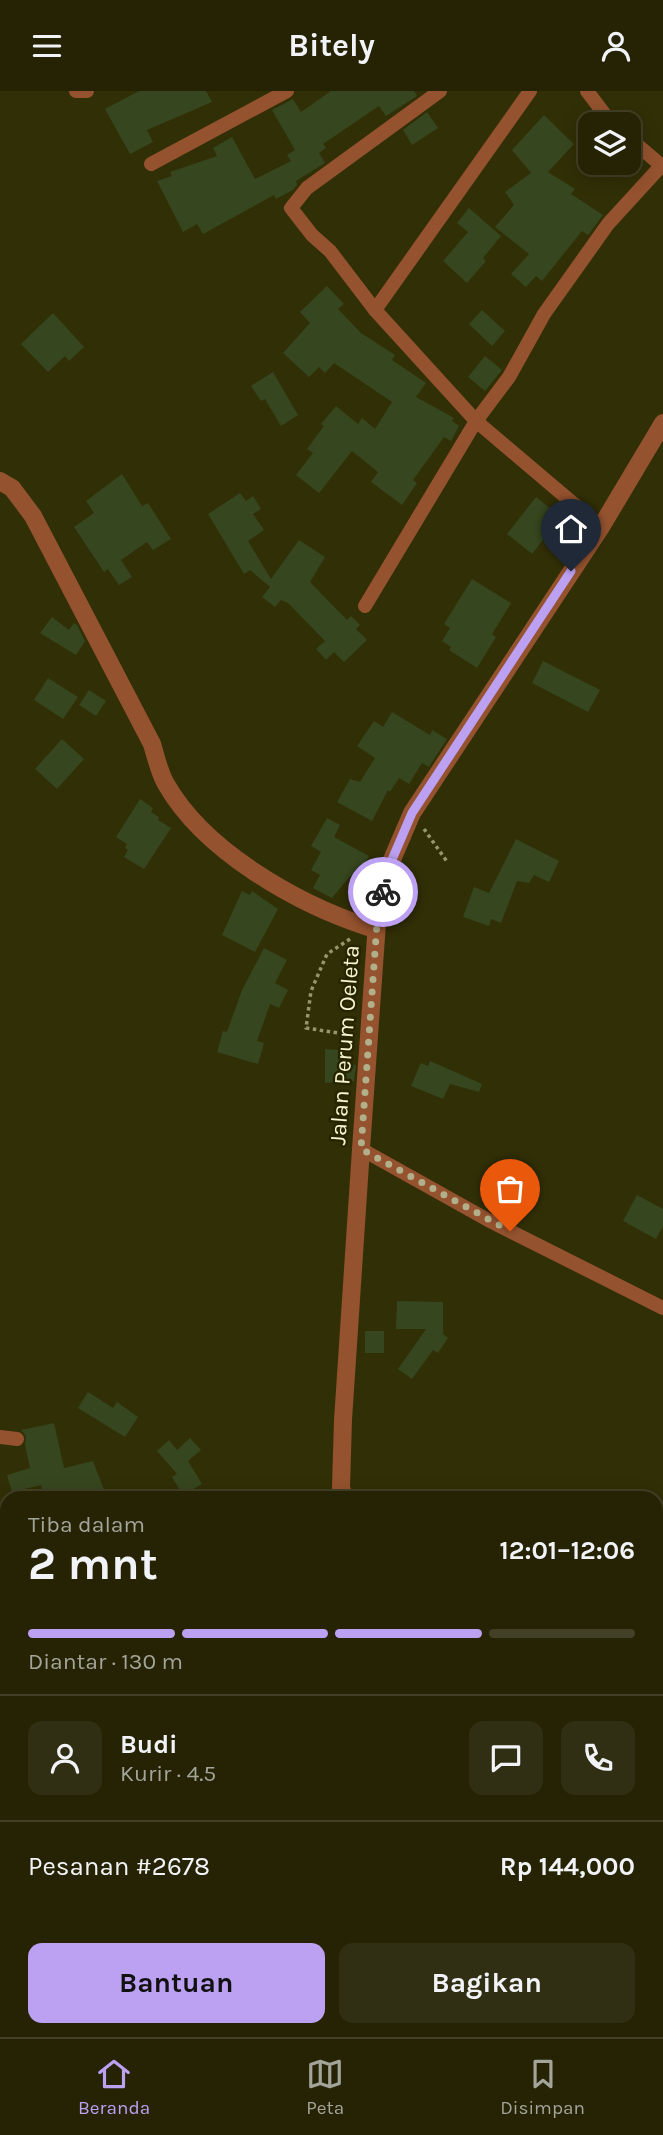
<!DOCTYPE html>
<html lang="id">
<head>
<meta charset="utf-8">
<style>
  body { margin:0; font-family:Karla,sans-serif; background:#312f13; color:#f1f3f6; height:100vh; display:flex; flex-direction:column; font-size:26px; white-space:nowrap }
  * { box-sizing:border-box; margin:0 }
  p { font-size:23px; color:#a3a49a }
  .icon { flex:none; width:38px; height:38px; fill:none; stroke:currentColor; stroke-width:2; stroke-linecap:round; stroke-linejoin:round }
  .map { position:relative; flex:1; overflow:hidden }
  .sheet { position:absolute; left:0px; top:1400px; width:663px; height:546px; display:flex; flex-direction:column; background:#252304; border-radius:21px 21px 0 0; box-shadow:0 4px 18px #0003,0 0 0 2px #424026 }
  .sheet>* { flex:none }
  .buttons { position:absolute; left:578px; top:21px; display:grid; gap:14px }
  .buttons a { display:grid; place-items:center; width:63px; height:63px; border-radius:14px; background:#252304; box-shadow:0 4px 18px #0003,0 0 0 2px #424026; font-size:35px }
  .pin { position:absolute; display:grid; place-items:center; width:60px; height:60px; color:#fff; margin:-72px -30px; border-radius:50% 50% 50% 0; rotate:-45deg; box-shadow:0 0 7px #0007 }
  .pin .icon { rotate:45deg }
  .courier { position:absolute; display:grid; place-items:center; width:70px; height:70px; margin:-35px; border:5px solid #bca0f2; border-radius:50%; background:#fff; color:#222; box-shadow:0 2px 9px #0007 }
  .overview em { font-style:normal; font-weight:700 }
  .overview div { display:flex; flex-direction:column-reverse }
  .overview { display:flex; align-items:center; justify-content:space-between; height:119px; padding:0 28px }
  h1 { font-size:46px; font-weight:700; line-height:52px }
  .bar { display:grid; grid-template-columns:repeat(4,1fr); gap:10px 7px; align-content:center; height:84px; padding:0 28px }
  .bar i { height:9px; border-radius:5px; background:#424026 }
  .bar .active { background:#bca0f2 }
  .bar p { grid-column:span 4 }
  .line { display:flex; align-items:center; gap:18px; padding:0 28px; border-top:2px solid #424026 }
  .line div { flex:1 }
  .round { display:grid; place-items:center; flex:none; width:74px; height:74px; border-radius:14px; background:#312f13 }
  .action { display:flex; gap:14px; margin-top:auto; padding:14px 28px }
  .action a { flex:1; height:80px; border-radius:14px; background:#bca0f2; color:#111; font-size:28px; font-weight:700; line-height:80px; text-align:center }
  .action a+a { background:#312f13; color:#f1f3f6 }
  header { display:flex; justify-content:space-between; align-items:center; height:91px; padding:0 28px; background:#252304; font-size:32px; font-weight:700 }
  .tab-bar { display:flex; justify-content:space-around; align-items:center; height:98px; border-top:2px solid #424026; background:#252304; font-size:19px; color:#a3a49a }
  .tab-bar a { display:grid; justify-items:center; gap:4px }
  .tab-bar .active { color:#bca0f2 }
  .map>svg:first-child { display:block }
</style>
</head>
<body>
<header><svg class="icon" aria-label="menu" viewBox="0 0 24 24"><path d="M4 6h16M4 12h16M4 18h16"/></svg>Bitely<svg class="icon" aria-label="person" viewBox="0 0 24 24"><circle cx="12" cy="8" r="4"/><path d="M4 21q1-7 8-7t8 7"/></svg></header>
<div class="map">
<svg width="663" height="1946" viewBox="0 0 663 1946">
  <rect width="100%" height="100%" fill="#312f06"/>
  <g fill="#36461e">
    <polygon points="139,0 206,0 212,11 147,39 153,51 130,63 105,18"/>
    <polygon points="331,0 414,0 417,5 386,25 379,15 323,53 326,57 319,62 325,72 296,90 297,94 293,99 276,108 274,104 203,143 197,133 183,141 157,90 172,85 170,81 217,65 213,57 232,46 255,88 291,70 287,64 295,59 272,19 293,8 301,21"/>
    <polygon points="427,21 438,37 412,54 403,39"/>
    <polygon points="544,24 574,53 548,81 575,98 571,103 603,124 588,144 582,140 542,190 536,185 526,196 511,183 529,163 495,136 514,114 505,101 531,82 512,59"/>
    <polygon points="469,117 501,145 483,167 486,170 467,192 443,170 468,141 457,132"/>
    <polygon points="327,195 344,213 338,218 361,242 395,264 392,269 426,292 416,306 454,327 452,330 459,335 451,350 444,346 413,389 417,392 402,414 371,391 378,381 352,360 319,402 296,384 313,362 307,358 324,335 321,333 336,315 358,333 362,327 375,338 392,311 334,272 325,282 319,276 309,286 283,262 310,232 300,221"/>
    <polygon points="482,219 505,240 492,255 469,233"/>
    <polygon points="53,222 84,256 69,270 65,265 48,281 21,253"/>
    <polygon points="485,265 502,279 485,300 468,286"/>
    <polygon points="273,281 298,324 281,335 265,308 261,310 251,295"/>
    <polygon points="122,383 142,415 148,412 171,448 153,459 147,451 121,469 132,486 119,494 108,478 104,481 74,436 94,422 86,410"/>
    <polygon points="240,402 246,410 253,405 261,418 253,423 264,439 248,450 271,488 299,449 325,466 310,491 347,529 351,525 360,534 356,538 367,549 344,571 334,561 326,569 316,558 325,550 288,512 281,509 275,516 262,506 270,496 250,479 244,483 208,423"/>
    <polygon points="536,406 567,431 556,444 550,440 532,463 507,443"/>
    <polygon points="472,488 511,512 492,543 496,546 477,577 449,559 451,556 442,550 450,537 444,533"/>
    <polygon points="52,526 69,539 74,532 77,534 85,550 76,564 40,542"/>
    <polygon points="543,570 600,599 588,621 532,592"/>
    <polygon points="48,587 78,606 63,628 34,609"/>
    <polygon points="89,599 106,610 96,625 79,614"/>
    <polygon points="392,621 430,644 432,639 447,648 429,676 422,672 409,693 399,687 390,701 388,699 372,730 337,711 350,688 360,691 375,667 357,655 374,630 383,636"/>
    <polygon points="62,648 84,668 57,698 35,678"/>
    <polygon points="140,708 153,717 151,721 159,726 158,729 171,737 144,778 124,766 128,759 125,757 127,753 116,746"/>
    <polygon points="327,727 340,734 334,746 369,765 356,788 350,785 332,807 313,797 320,784 311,779 321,761 311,755"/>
    <polygon points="516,748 559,770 549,791 534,784 529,792 517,790 501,832 491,828 489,835 463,826 474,796 489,802"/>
    <polygon points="242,800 250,804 252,800 278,818 255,861 222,844"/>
    <polygon points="264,857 287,869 275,892 288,899 279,917 270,913 257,950 264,952 258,973 217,961 223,940 227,941 242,899"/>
    <polygon points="325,958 343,959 342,973 356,974 354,990 325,992"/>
    <polygon points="430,970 482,993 479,1001 450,993 443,1008 411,995 421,972 428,975"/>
    <polygon points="637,1104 663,1118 663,1135 656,1148 623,1130"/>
    <polygon points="397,1210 443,1211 443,1243 448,1247 438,1262 433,1259 412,1288 398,1278 426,1238 396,1238"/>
    <rect x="365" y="1240" width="19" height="22"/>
    <polygon points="88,1301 113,1317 117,1311 138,1326 125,1346 78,1317"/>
    <polygon points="54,1332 64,1377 93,1370 107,1407 44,1407 41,1394 12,1401 7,1384 30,1377 25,1354 26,1345 21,1339"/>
    <polygon points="190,1347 201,1359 188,1370 202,1393 183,1404 172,1386 177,1383 157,1360 169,1349 177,1359"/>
  </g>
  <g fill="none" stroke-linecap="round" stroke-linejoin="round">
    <g stroke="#96956e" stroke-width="3.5" stroke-dasharray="3.5 3.5" stroke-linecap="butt">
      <polyline points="424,738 448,772"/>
      <polyline points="350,848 327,863 311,900 306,937 351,944"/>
    </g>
    <g stroke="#94522e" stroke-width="14">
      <polyline points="76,0 87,0"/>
      <polyline points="440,0 307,97 291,117 312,144 330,160 375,219 476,330 601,436"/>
      <polyline points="587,0 612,33"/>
      <polyline points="628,46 663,76"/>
      <polyline points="151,73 287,0"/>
      <polyline points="375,219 530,0"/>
      <polyline points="365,515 476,330 509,286 544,223 608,133 661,75"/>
      <polyline points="361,1058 488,1129 663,1217"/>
      <polyline points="0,1346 17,1348"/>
      <polyline points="0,1524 7,1524"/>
      <polyline points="656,1806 663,1803"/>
      <polyline points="245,1946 274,1939"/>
    </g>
    <g stroke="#94522e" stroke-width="18">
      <path d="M0,390L12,397L33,425L152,653C156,666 159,681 166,693C204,760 297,813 368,836L377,832"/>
      <polyline points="344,1407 341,1396 343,1329 361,1058 377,832 388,778 412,722 601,436 663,332"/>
      <polyline points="235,1946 237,1939"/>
    </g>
  </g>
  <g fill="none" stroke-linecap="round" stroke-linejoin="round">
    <polyline stroke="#b1b08a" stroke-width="7" stroke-dasharray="0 12.6" points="383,801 377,832 361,1058 510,1140"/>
    <polyline stroke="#bca0f2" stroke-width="9" points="383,801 388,778 412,722 571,480"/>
  </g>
  <g text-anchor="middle" stroke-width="5" stroke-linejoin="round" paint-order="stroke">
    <g font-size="23" fill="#f6f6d1" stroke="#272500">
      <text transform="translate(344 954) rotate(-86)" y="8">Jalan Perum Oeleta</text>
    </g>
  </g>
</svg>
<div class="buttons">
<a><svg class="icon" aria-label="layers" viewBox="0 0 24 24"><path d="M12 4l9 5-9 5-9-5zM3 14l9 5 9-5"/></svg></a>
</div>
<div class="pin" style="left:510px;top:1140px;background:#ea580c"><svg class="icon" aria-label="bag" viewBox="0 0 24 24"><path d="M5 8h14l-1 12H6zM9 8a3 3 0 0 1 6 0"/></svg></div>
<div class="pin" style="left:571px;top:480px;background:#1f2937"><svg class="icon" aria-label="home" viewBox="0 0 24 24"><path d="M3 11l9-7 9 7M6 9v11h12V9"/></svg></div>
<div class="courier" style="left:383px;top:801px"><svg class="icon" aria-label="bike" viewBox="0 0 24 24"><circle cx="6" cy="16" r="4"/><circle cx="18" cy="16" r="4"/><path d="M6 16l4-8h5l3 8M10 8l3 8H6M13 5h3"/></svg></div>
<section class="sheet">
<div class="overview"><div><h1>2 mnt</h1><p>Tiba dalam</p></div><em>12:01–12:06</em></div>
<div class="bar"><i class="active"></i><i class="active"></i><i class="active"></i><i></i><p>Diantar · 130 m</p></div>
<div class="line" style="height:126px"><a class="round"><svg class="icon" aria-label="person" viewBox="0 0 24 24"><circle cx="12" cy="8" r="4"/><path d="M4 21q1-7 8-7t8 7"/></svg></a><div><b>Budi</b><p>Kurir · 4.5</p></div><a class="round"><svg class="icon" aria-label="chat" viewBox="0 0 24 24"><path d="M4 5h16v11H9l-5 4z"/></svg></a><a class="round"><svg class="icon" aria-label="phone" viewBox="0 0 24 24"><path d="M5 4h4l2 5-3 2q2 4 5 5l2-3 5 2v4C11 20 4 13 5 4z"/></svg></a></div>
<div class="line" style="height:91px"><div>Pesanan #2678</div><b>Rp 144,000</b></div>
<div class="action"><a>Bantuan</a><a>Bagikan</a></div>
</section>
</div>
<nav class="tab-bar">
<a class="active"><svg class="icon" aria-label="home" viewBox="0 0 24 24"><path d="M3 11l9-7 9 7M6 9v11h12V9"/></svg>Beranda</a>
<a><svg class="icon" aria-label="map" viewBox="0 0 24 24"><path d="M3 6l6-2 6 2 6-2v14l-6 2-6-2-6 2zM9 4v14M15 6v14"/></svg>Peta</a>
<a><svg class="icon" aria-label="saved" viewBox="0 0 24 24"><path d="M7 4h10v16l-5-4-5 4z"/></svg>Disimpan</a>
</nav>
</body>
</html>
